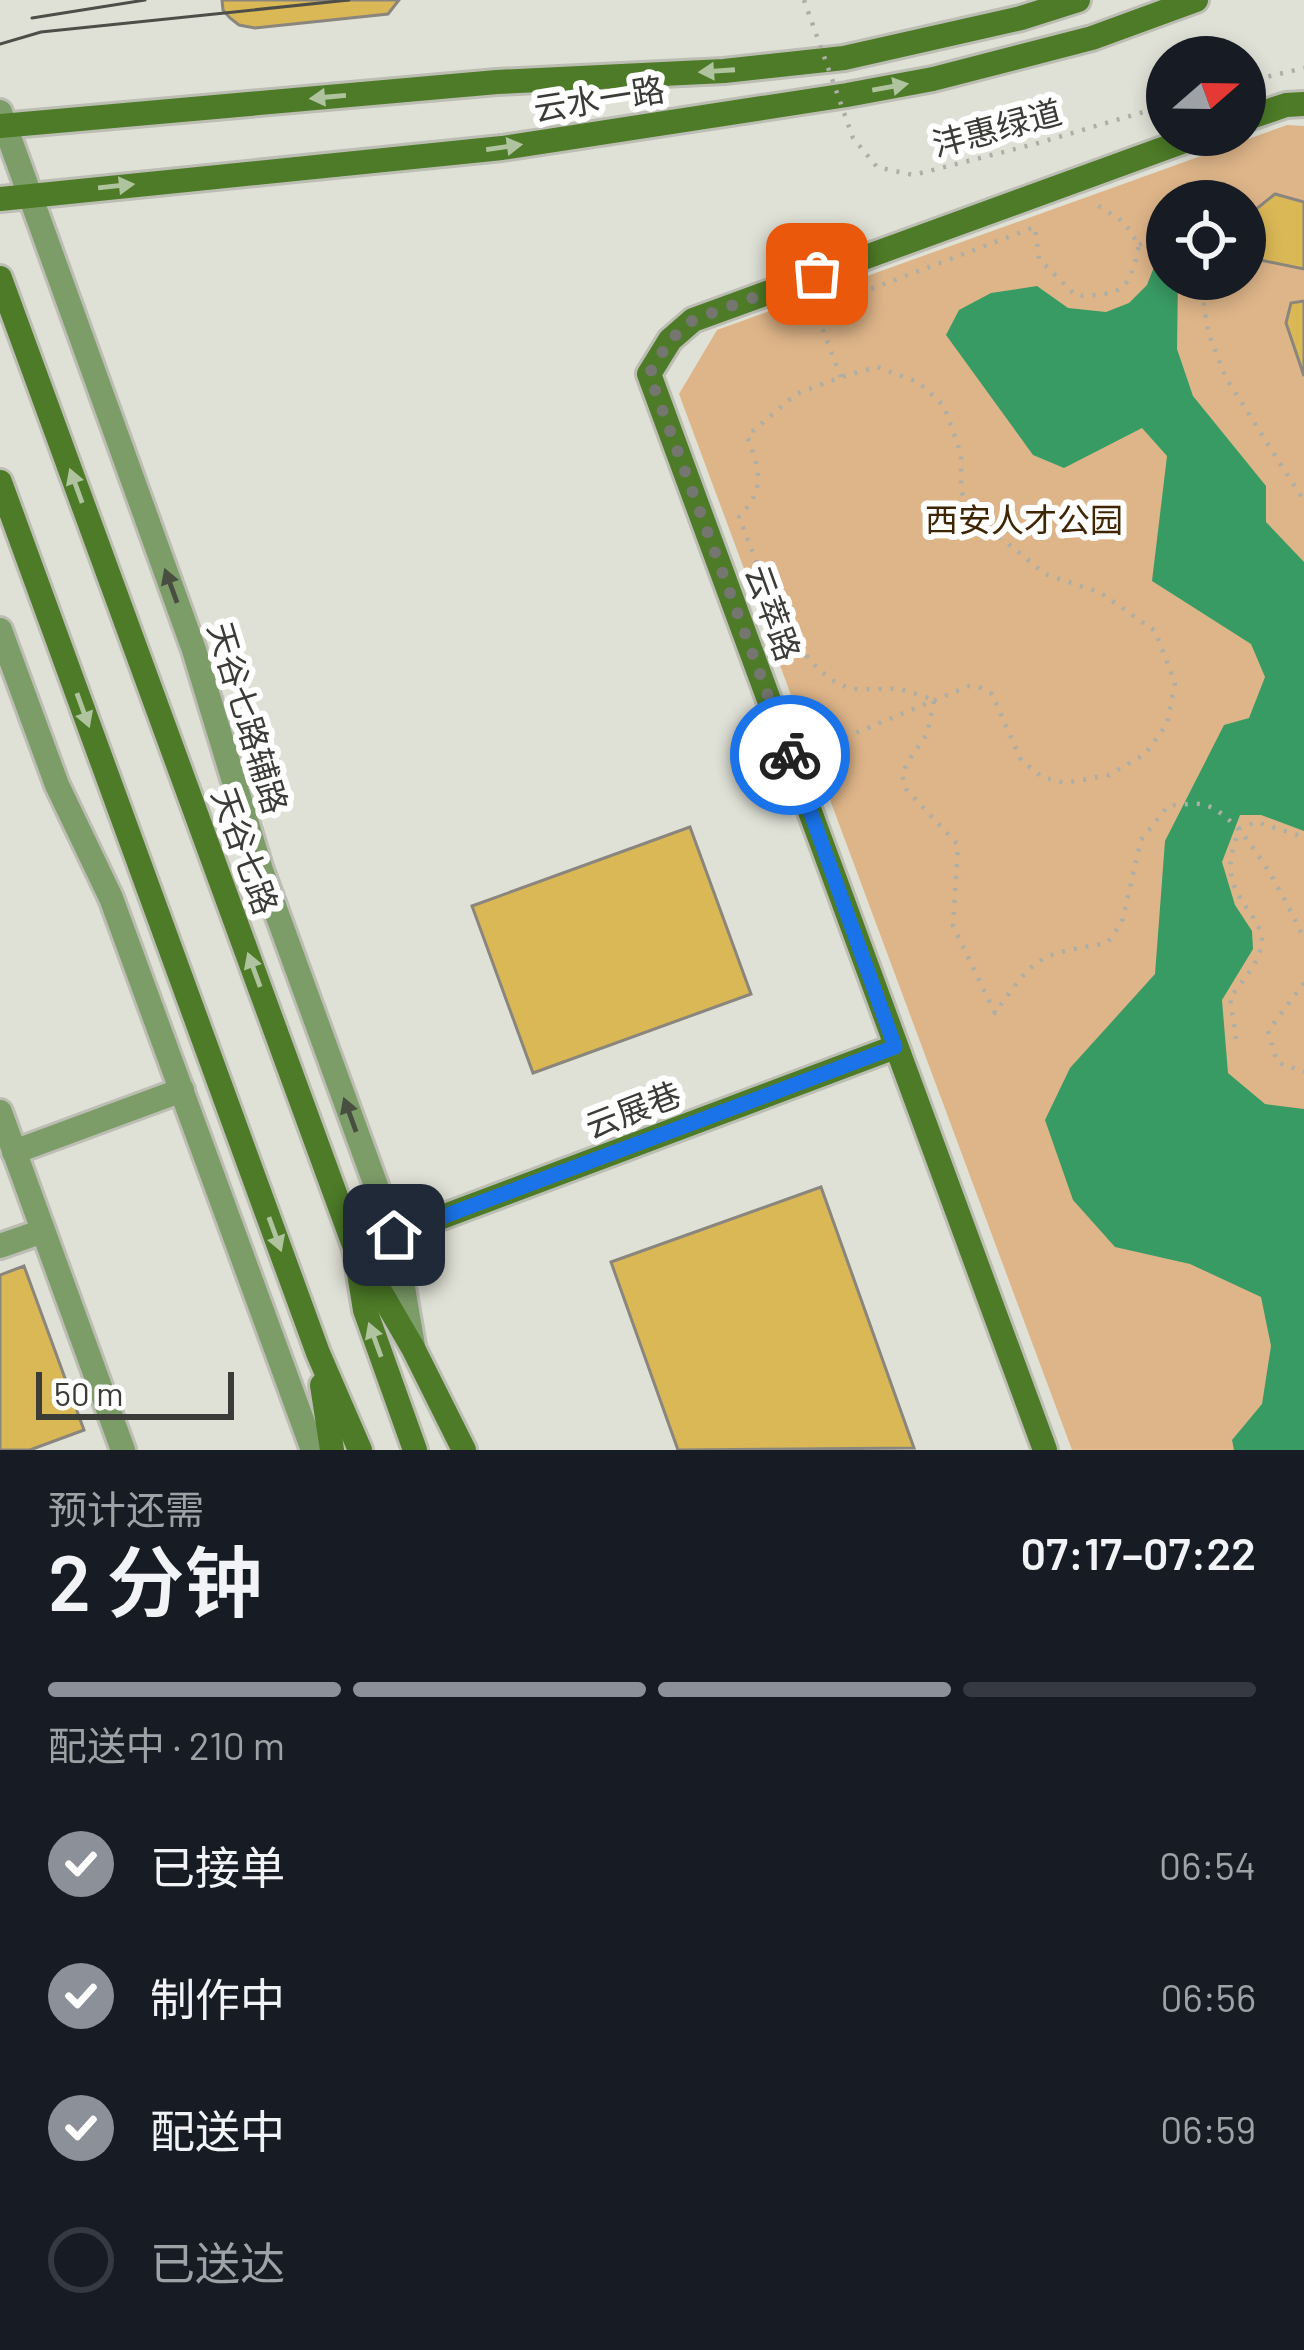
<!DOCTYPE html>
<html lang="zh">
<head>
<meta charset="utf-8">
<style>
  body { margin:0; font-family:Barlow,"Noto Sans SC",sans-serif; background:#242831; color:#f1f3f6; height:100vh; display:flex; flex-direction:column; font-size:45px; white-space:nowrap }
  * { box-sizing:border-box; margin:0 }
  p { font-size:39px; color:#9ea1a6 }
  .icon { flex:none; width:66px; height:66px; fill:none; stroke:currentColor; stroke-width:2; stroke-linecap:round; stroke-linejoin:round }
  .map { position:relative; height:1450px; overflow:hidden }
  .side { display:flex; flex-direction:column; background:#171b24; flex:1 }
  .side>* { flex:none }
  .needle { width:78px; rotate:70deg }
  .controls { position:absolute; left:1146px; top:36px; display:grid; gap:24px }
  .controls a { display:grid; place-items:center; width:120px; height:120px; border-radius:50%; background:#171b24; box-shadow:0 6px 18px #0003; font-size:60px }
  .scale { position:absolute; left:36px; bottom:30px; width:198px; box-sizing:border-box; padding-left:12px; border:6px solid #3b3c37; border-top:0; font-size:33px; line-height:42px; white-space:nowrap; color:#3b3c37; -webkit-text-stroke:9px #fff; paint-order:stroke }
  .pin { position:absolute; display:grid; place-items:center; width:102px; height:102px; color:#fff; margin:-51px; border-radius:24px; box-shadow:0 6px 18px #0006 }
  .courier { position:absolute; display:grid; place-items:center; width:120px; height:120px; margin:-60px; border:9px solid #1a73e8; border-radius:50%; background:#fff; color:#222; box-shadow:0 3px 15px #0007 }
  .headline em { font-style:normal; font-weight:600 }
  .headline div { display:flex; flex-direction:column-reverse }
  .headline { display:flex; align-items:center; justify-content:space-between; height:204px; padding:0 48px }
  h1 { font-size:78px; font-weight:600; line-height:90px }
  .bar { display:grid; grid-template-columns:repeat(4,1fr); gap:18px 12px; align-content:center; height:144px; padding:0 48px }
  .bar i { height:15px; border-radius:9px; background:#363941 }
  .bar .current { background:#8c9099 }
  .bar p { grid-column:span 4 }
  ol { padding:0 48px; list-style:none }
  li { display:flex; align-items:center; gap:36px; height:132px }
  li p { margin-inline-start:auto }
  li .icon { padding:12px; border-radius:50%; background:#8c9099; color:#fff; stroke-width:4 }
  li:last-child { color:#9ea1a6 }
  li i { width:66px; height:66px; border:6px solid #363941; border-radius:50% }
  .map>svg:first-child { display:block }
</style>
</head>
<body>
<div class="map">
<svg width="1304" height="1450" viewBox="0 0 1304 1450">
  <rect width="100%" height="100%" fill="#e0e1d6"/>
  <path fill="#deb589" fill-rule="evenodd" d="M1287,125L1304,126V1450H1072L679,394L717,330ZM1167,201H1245V279H1167Z"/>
  <polygon fill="#399b64" points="1161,249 1167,250 1167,279 1178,279 1177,349 1193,396 1266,486 1266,522 1304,562 1304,831 1261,815 1240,815 1222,862 1235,905 1252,931 1253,949 1222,1000 1228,1073 1265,1104 1304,1109 1304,1450 1234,1450 1232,1440 1262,1404 1271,1346 1261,1297 1190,1264 1115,1247 1073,1200 1045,1120 1070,1068 1155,974 1165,841 1224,725 1249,718 1265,677 1251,644 1152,581 1167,456 1142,428 1064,468 1033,455 946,335 959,310 991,293 1037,286 1068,308 1106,312 1129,303 1147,285"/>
  <g fill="#dbb856" stroke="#8a867d" stroke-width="3">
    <polygon points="222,0 399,0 388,14 255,28 239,25 230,18 223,10"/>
    <polygon points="1275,194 1304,202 1304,269 1260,260 1245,218"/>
    <polygon points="1304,301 1304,376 1286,323 1291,303"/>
    <polygon points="690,827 751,994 533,1073 472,906"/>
    <polygon points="821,1187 914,1448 678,1450 611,1262"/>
    <polygon points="24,1266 84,1430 30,1450 0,1450 0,1275"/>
  </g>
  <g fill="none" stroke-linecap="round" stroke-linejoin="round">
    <g stroke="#bcbdb3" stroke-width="30">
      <g id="street">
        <polyline points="0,112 194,650 261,870 394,1235 413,1346"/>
        <polyline points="0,630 57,785 111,898 313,1450"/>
        <polyline points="0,1112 123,1450"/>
        <polyline points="14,1152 182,1090"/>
        <polyline points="0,1246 43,1231"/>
      </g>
    </g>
    <g stroke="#bcbdb3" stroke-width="30">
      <g id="secondary">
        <polyline points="1245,119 1286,105 1304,104"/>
        <polyline points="0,126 497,82 724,71 844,58 1021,18 1078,0"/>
        <polyline points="0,199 502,148 847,95 933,79 1092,38 1196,0"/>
        <polyline points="0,278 355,1248 365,1310 415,1450"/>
        <polyline points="0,482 318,1353 360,1450"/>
        <polyline points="394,1235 895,1047"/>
        <polyline points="363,1262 413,1348 464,1450"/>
        <polyline points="322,1385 332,1450"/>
        <polyline points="1045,1450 649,374 670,340 693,320 1201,135"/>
      </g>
    </g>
    <g stroke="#adaea5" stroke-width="4.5" stroke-dasharray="3 9" stroke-linecap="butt">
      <polyline points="1245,82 1304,68"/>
      <polyline points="1139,245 1155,239 1167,243"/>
      <polyline points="1200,279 1208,332 1226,378 1304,501"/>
      <path d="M841,377L815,310L1035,227L1039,259L1076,296C1124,294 1129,292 1139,245L1124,222L1094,203"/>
      <path d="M934,701L927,734L907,763L902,775L906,789L958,845L953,926L995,1013C1036,955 1037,955 1107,943L1122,922L1141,840L1168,806C1179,805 1194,802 1205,805C1245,817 1287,902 1304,939"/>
      <path d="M812,751L969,686L979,687L992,694L1021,760L1042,777L1065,783L1109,775L1145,754L1167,724L1175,683L1155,631L1101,593L1045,574L967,510L961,489V454L944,406L918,382L877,367L841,377L796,394L747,436C760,471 766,488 739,517C758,565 795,674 850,688C865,691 882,688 897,689C910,691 922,696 934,700"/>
      <polyline points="1304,983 1268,1031 1277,1062 1304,1072"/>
      <path d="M1236,1039L1230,998C1241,982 1261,962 1262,941C1262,929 1253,917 1246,907C1225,878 1228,859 1240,828L1256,822L1304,837"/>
    </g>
    <use href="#street" stroke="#7d9d68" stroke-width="24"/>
    <use href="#secondary" stroke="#4d7b27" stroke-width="24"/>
    <g stroke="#4d4e48" stroke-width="3">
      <polyline points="32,18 145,0"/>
      <polyline points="0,44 41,32 349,0"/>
    </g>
    <polyline stroke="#adaea5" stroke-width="4.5" stroke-dasharray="3 9" stroke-linecap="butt" points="804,0 853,138 877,167 913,175 1035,144 1167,105"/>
  </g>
  <defs><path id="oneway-solid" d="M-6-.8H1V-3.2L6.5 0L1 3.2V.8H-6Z" transform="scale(3)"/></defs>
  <g fill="#afc49e">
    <use href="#oneway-solid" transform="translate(717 71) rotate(176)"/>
    <use href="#oneway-solid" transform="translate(890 87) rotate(-10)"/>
    <use href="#oneway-solid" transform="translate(328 97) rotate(175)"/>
    <use href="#oneway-solid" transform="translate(504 147) rotate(-8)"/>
    <use href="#oneway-solid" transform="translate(116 186) rotate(-6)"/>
    <use href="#oneway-solid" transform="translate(76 486) rotate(-110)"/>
    <use href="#oneway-solid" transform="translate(83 710) rotate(70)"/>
    <use href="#oneway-solid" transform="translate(254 970) rotate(-110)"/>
    <use href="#oneway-solid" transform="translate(275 1234) rotate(70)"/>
    <use href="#oneway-solid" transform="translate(375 1340) rotate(-110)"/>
  </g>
  <g fill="#484f41">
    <use href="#oneway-solid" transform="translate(171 586) rotate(-110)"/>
    <use href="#oneway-solid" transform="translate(350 1115) rotate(-110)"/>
  </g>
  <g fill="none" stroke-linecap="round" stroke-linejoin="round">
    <polyline stroke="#75766f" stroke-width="12" stroke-dasharray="0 21.6" points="790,755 649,374 670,340 693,320 817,274"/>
    <polyline stroke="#1a73e8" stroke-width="15" points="394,1235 895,1047 790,755"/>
  </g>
  <g text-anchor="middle" stroke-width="12" stroke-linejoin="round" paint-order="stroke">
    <g font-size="33" fill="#3b3c37" stroke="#fff">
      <text transform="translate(599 99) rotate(-9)" y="12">云水一路</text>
      <text transform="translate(997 128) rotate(-15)" y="12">沣惠绿道</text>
      <text transform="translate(773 613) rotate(70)" y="12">云萃路</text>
      <text transform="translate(248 718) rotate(73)" y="12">天谷七路辅路</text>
      <text transform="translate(245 851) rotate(70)" y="12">天谷七路</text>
      <text transform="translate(633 1110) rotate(-21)" y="12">云展巷</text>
    </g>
    <g font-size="33" fill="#3f2503" stroke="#fff">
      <text x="1024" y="532">西安人才公园</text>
    </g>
  </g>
</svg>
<div class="controls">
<a><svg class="needle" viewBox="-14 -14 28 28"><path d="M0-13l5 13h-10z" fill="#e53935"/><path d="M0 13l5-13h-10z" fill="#9ea1a6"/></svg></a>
<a><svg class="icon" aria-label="locate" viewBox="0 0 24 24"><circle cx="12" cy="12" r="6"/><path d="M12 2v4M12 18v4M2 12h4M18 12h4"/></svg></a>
</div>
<div class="scale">50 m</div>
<div class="pin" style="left:817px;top:274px;background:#ea580c"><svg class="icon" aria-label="bag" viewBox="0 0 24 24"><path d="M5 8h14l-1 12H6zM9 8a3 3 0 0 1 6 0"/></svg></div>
<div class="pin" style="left:394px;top:1235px;background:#1f2937"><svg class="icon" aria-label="home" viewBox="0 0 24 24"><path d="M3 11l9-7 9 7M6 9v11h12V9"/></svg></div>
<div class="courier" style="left:790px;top:755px"><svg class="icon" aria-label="bike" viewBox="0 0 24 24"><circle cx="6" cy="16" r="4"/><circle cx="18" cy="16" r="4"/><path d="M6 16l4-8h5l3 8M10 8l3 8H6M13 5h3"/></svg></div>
</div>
<section class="side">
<div class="headline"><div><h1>2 分钟</h1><p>预计还需</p></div><em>07:17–07:22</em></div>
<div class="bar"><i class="current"></i><i class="current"></i><i class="current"></i><i></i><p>配送中 · 210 m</p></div>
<ol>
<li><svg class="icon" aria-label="check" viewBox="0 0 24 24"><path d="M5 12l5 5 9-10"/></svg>已接单<p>06:54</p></li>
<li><svg class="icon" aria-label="check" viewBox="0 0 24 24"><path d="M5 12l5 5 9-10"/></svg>制作中<p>06:56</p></li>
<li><svg class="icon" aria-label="check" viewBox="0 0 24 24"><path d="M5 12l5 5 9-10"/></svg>配送中<p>06:59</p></li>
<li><i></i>已送达</li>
</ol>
</section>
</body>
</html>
